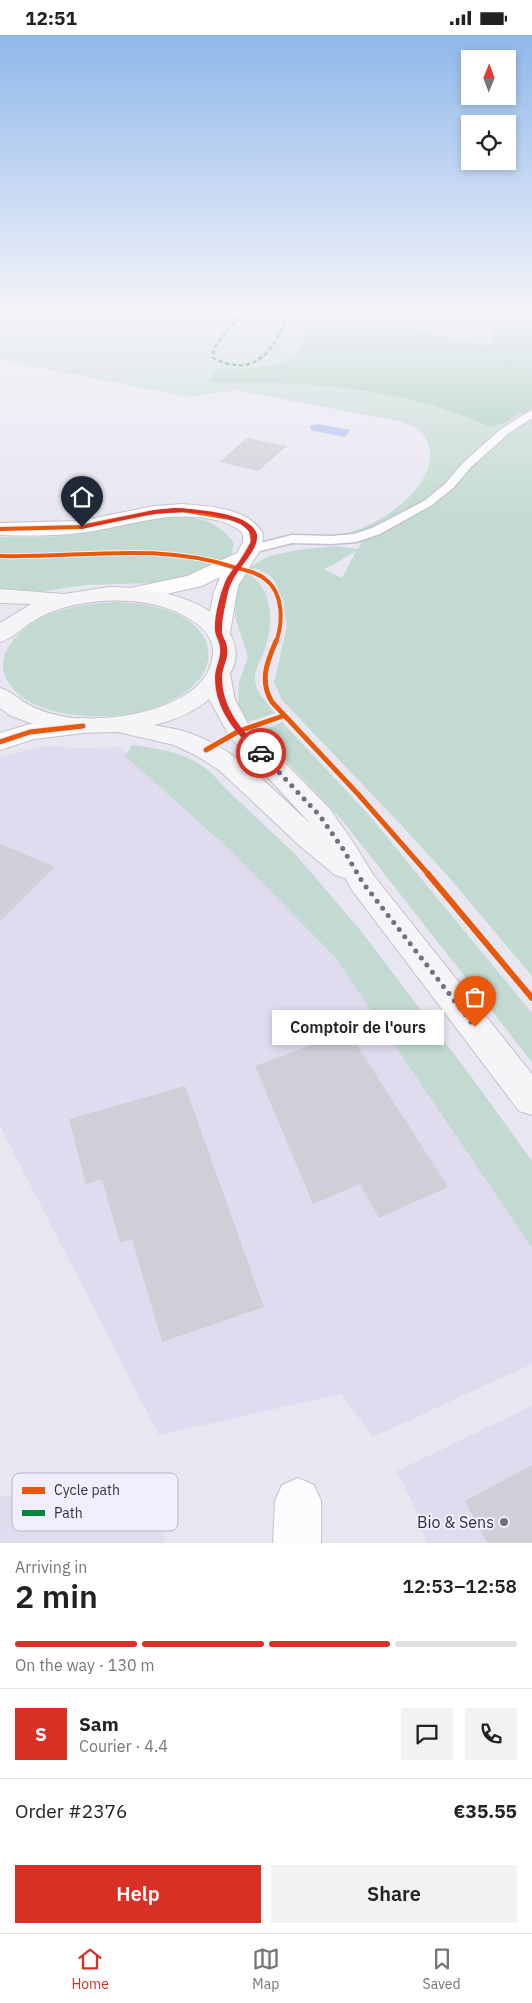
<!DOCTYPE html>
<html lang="en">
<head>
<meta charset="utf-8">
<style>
  body { margin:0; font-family:"IBM Plex Sans",sans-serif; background:#f2f2f2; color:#222; height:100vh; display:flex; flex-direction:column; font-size:19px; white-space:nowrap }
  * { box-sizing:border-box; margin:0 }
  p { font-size:16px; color:#767676 }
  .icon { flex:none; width:28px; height:28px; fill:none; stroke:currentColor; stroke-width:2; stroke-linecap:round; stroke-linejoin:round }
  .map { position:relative; height:1508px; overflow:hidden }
  .panel { display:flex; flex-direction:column; background:#fff; flex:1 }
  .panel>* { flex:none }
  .needle { width:32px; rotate:1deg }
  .tools { position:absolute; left:461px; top:15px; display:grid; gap:10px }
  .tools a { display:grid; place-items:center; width:55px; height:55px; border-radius:0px; background:#fff; box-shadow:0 2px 8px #0003; font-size:25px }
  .pin { position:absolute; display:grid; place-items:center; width:42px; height:42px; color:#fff; margin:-51px -21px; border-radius:50% 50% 50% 0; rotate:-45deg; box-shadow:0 0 5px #0007 }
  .pin .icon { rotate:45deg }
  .courier { position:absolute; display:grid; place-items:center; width:50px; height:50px; margin:-25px; border:4px solid #d93025; border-radius:50%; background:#fff; color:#222; box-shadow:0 1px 6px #0007 }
  .bubble { position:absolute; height:35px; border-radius:0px; background:#fff; box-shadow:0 2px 8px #0003; font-size:16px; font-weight:600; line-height:35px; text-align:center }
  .headline em { font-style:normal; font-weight:600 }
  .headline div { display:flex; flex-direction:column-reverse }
  .headline { display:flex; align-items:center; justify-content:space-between; height:85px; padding:0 15px }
  h1 { font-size:32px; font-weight:600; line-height:38px }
  .bar { display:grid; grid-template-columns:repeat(4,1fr); gap:8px 5px; align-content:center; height:60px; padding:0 15px }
  .bar i { height:6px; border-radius:4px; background:#e0e0e0 }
  .bar .current { background:#d93025 }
  .bar p { grid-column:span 4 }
  .line { display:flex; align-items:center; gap:12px; padding:0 15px; border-top:1px solid #e0e0e0 }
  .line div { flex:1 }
  .round { display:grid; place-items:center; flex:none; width:52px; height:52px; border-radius:0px; background:#f2f2f2 }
  .primary-button { display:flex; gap:10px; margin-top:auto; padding:10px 15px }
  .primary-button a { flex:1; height:58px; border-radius:0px; background:#d93025; color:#fff; font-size:20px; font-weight:600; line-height:58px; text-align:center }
  .primary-button a+a { background:#f2f2f2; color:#222 }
  .status { display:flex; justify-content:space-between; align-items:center; height:35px; padding:0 25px; background:#fff; direction:ltr }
  .status svg { height:14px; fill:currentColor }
  .tabs { display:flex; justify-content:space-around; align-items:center; height:70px; border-top:1px solid #e0e0e0; background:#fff; font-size:14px; color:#767676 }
  .tabs a { display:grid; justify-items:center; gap:2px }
  .tabs .current { color:#d93025 }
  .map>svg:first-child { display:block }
</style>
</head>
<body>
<div class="status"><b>12:51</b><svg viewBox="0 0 49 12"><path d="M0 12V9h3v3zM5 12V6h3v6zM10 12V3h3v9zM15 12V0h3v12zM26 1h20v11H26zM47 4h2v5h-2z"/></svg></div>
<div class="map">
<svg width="532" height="1508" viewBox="0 0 532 1508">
  <rect width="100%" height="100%" fill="#e8e6f1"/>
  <g fill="#e0dcf0">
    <polygon points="42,711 81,713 120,712 266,839 368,945 532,1213 532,1329 373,1402 341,1359 159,1400 0,1091 0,722"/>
    <polygon points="532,1371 532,1508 426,1508 417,1477 397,1436"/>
    <polygon points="162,1450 164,1508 0,1508 0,1461"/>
  </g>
  <g fill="#c2dad1" fill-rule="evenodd">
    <path d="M0,276H532V941L447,840L403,792L282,665L274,647L287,592L283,565L274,545L268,539L254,533L249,539C274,556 274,590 264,616C261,625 254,636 255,645C256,658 267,668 275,678L248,687L238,672L239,647L248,622L235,582L236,565L240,545L252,531L269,521L298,515L335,511L358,514L361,508L340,500C374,493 425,462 430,424C431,414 428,403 420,396C416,392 408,390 403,387L236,355L189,362L0,325ZM356,516L342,543L325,535V534Z"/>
    <path d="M160,481C189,481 215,481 234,508L232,519L222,530L205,538L153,548L86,550L45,556L0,555V502C15,502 31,503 46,502C85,500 122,490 160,481Z"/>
    <path d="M118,567C137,568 156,570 174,578C212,593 222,630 187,656C153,680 107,685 67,679C48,676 23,668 11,651C2,640 0,625 8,613C30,576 79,569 118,567Z"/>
    <polygon points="282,687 367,778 532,978 532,1027 342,785 259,697"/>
    <path d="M132,710C166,714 200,720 222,750L297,821L361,896L467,1036L532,1126V1213L335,922L227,812L125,721Z"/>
  </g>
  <g fill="#a3cbbb">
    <polygon points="0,276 105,276 85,292 47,284 0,278"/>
    <path d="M337,276H385L412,293L455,305L489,311L494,299L487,289L526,280L532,277V381L518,377L507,387L490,392C434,366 361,352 299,349C269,347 238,348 207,348L216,336C237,333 286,334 299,317C305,308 306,297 310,287C319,283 329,282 337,276Z"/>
  </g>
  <polygon fill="#a9bfed" points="318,389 350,395 345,402 310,395 312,394 309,391"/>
  <g fill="#d0ced6">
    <polygon points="247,403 287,411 258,436 219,427"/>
    <polygon points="0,809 55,832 0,887"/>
    <polygon points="348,996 448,1152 379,1183 360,1149 313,1169 255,1031"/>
    <polygon points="185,1051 264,1272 162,1307 132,1204 120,1208 102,1144 86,1149 69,1084"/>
    <polygon points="532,1430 532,1508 487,1508 465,1466"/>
  </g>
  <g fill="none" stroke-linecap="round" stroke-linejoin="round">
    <g stroke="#c3c2cb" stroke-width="3">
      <polygon id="lane" points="532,375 532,383 509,398 471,432 453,453 432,470 380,499 356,507 331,509 292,508 252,518 246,514 248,511 292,500 331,501 354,499 372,493 424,466 445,449 463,428 501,394"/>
    </g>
    <g stroke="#c3c2cb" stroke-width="2">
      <g id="street">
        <path d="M182,469C208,471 250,473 263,499L262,512L238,551L230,597L226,602L218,604L210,602L206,597L214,557L220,542L202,551L134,566L126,564L123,559L126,554L187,541L237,518L243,507V499C237,491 226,488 216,485C167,474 128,492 80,498C54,501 27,501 0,500V488L80,486L154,471Z"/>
        <polygon points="83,683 92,685 96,691 92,697 34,704 0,715 0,698 30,689"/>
        <polygon points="298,1443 314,1450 321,1466 321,1508 273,1508 275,1466 282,1450"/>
      </g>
    </g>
    <g stroke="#c3c2cb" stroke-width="2">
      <path id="secondary" d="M109,552C149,552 217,562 233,605C237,616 237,628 230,638L235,665L250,692L330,774L353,807L374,841L532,1039V1080L519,1076L352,855L345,843L335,840L300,811L219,735L197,721L174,710L118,697L74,698L45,693L11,681L0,673V653C12,656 19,665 29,670C42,677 58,681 73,683C115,687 214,673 213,615C212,588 168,571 146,568C128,565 110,565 93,567C72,569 52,575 35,585C23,592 13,604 0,607V588L31,569L0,568V554L64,559ZM209,664L230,702L311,789C274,756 239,716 192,699C180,694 167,693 154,690C175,685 193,678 209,664Z"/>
    </g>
    <use href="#lane" fill="#fcfbfd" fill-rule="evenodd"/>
    <use href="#street" fill="#fcfbfd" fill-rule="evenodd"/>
    <use href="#secondary" fill="#f5f4f7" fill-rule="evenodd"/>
    <path stroke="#00873e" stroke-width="2.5" stroke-dasharray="4.5 2.5" stroke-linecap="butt" d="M243,276L214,313L213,323C256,345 277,313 288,276"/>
    <g stroke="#f1eeff" stroke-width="6">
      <g id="cycleway-far2">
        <polyline points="0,494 80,492 154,477 182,475 230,483 242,487 251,495 253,507 227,551 218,597"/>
        <path d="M0,521C79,523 157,507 233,532C244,535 257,537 265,544C284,558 283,588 276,607"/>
      </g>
    </g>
    <g stroke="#f1eeff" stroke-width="8">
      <g id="cycleway-far1">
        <path d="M276,606C267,627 259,646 272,667L358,759L429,840"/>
        <polyline points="0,707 30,697 83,691"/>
        <polyline points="206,715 239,696 283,681"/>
      </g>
    </g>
    <g stroke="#f1eeff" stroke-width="9">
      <polyline id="cycleway" points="428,839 532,963"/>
    </g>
    <use href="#cycleway-far2" stroke="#e8590c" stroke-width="4"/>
    <use href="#cycleway-far1" stroke="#e8590c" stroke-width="5"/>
    <use href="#cycleway" stroke="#e8590c" stroke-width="6"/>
  </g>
  <linearGradient id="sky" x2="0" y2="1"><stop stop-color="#8fb8ea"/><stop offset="0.57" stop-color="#f5f4f9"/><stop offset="1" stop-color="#f5f4f9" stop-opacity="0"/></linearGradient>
  <rect width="532" height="487" fill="url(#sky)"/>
  <path fill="#d93025" d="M174,473C192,474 253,477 257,500C259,515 238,533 232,546C226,560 222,580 222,595C221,601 227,606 227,613C229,624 222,632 222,642C222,674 243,696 263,717V720H258C236,698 215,675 215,643C215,632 221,625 220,613C220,607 215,601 215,595C214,581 220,560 225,547C231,533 252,516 251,502C250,493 239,488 231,485C181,468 131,483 82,494L78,492L155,475Z"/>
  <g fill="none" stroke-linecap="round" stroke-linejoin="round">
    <polyline stroke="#72717a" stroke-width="5" stroke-dasharray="0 9" points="261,718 320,781 343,814 363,848 475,992"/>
  </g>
  <circle fill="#72717a" stroke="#f1eeff" stroke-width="2" cx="504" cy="1487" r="5"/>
  <g text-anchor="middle" stroke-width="4" stroke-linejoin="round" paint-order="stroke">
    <g font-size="16" fill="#33323a" stroke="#f1eeff" text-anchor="end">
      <text x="494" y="1493">Bio &amp; Sens</text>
    </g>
  </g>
  <rect x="12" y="1438" width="166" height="58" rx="8" fill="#f1eeff" stroke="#b8b6c4" stroke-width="1"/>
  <rect x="22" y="1452" width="23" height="7" fill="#e8590c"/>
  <rect x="22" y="1475" width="23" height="6" fill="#00873e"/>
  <g font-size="14" fill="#33323a">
    <text x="54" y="1460">Cycle path</text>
    <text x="54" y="1483">Path</text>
  </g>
</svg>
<div class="tools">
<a><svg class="needle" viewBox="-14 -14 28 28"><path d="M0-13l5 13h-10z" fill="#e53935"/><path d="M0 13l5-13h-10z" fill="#767676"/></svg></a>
<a><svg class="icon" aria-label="locate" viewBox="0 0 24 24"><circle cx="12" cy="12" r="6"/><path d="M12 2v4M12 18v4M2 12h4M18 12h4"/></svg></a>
</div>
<div class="pin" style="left:475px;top:992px;background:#ea580c"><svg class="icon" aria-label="bag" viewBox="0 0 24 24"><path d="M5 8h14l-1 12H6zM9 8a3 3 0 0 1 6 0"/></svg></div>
<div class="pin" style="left:82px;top:492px;background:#1f2937"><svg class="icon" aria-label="home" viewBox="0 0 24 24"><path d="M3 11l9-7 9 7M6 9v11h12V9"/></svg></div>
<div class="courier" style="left:261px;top:718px"><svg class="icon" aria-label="car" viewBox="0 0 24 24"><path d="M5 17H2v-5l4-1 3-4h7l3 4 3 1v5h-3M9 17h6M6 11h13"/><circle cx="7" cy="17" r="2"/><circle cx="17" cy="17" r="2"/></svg></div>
<div class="bubble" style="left:272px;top:975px;width:172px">Comptoir de l'ours</div>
</div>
<section class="panel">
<div class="headline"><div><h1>2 min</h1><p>Arriving in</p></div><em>12:53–12:58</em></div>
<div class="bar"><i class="current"></i><i class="current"></i><i class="current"></i><i></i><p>On the way · 130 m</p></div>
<div class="line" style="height:90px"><b class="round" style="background:#d93025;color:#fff">S</b><div><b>Sam</b><p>Courier · 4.4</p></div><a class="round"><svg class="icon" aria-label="chat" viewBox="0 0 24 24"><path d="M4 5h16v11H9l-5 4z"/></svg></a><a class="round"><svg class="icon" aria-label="phone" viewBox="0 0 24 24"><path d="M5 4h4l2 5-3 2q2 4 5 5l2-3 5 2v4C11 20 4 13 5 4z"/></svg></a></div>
<div class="line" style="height:65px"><div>Order #2376</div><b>€35.55</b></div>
<div class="primary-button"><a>Help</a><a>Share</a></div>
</section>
<nav class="tabs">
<a class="current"><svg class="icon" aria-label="home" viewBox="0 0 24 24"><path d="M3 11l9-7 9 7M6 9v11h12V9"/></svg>Home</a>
<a><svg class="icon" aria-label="map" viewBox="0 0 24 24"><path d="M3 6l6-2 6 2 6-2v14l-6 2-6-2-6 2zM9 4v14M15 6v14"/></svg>Map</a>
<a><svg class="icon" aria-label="saved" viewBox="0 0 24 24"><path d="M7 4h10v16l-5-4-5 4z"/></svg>Saved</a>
</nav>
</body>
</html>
